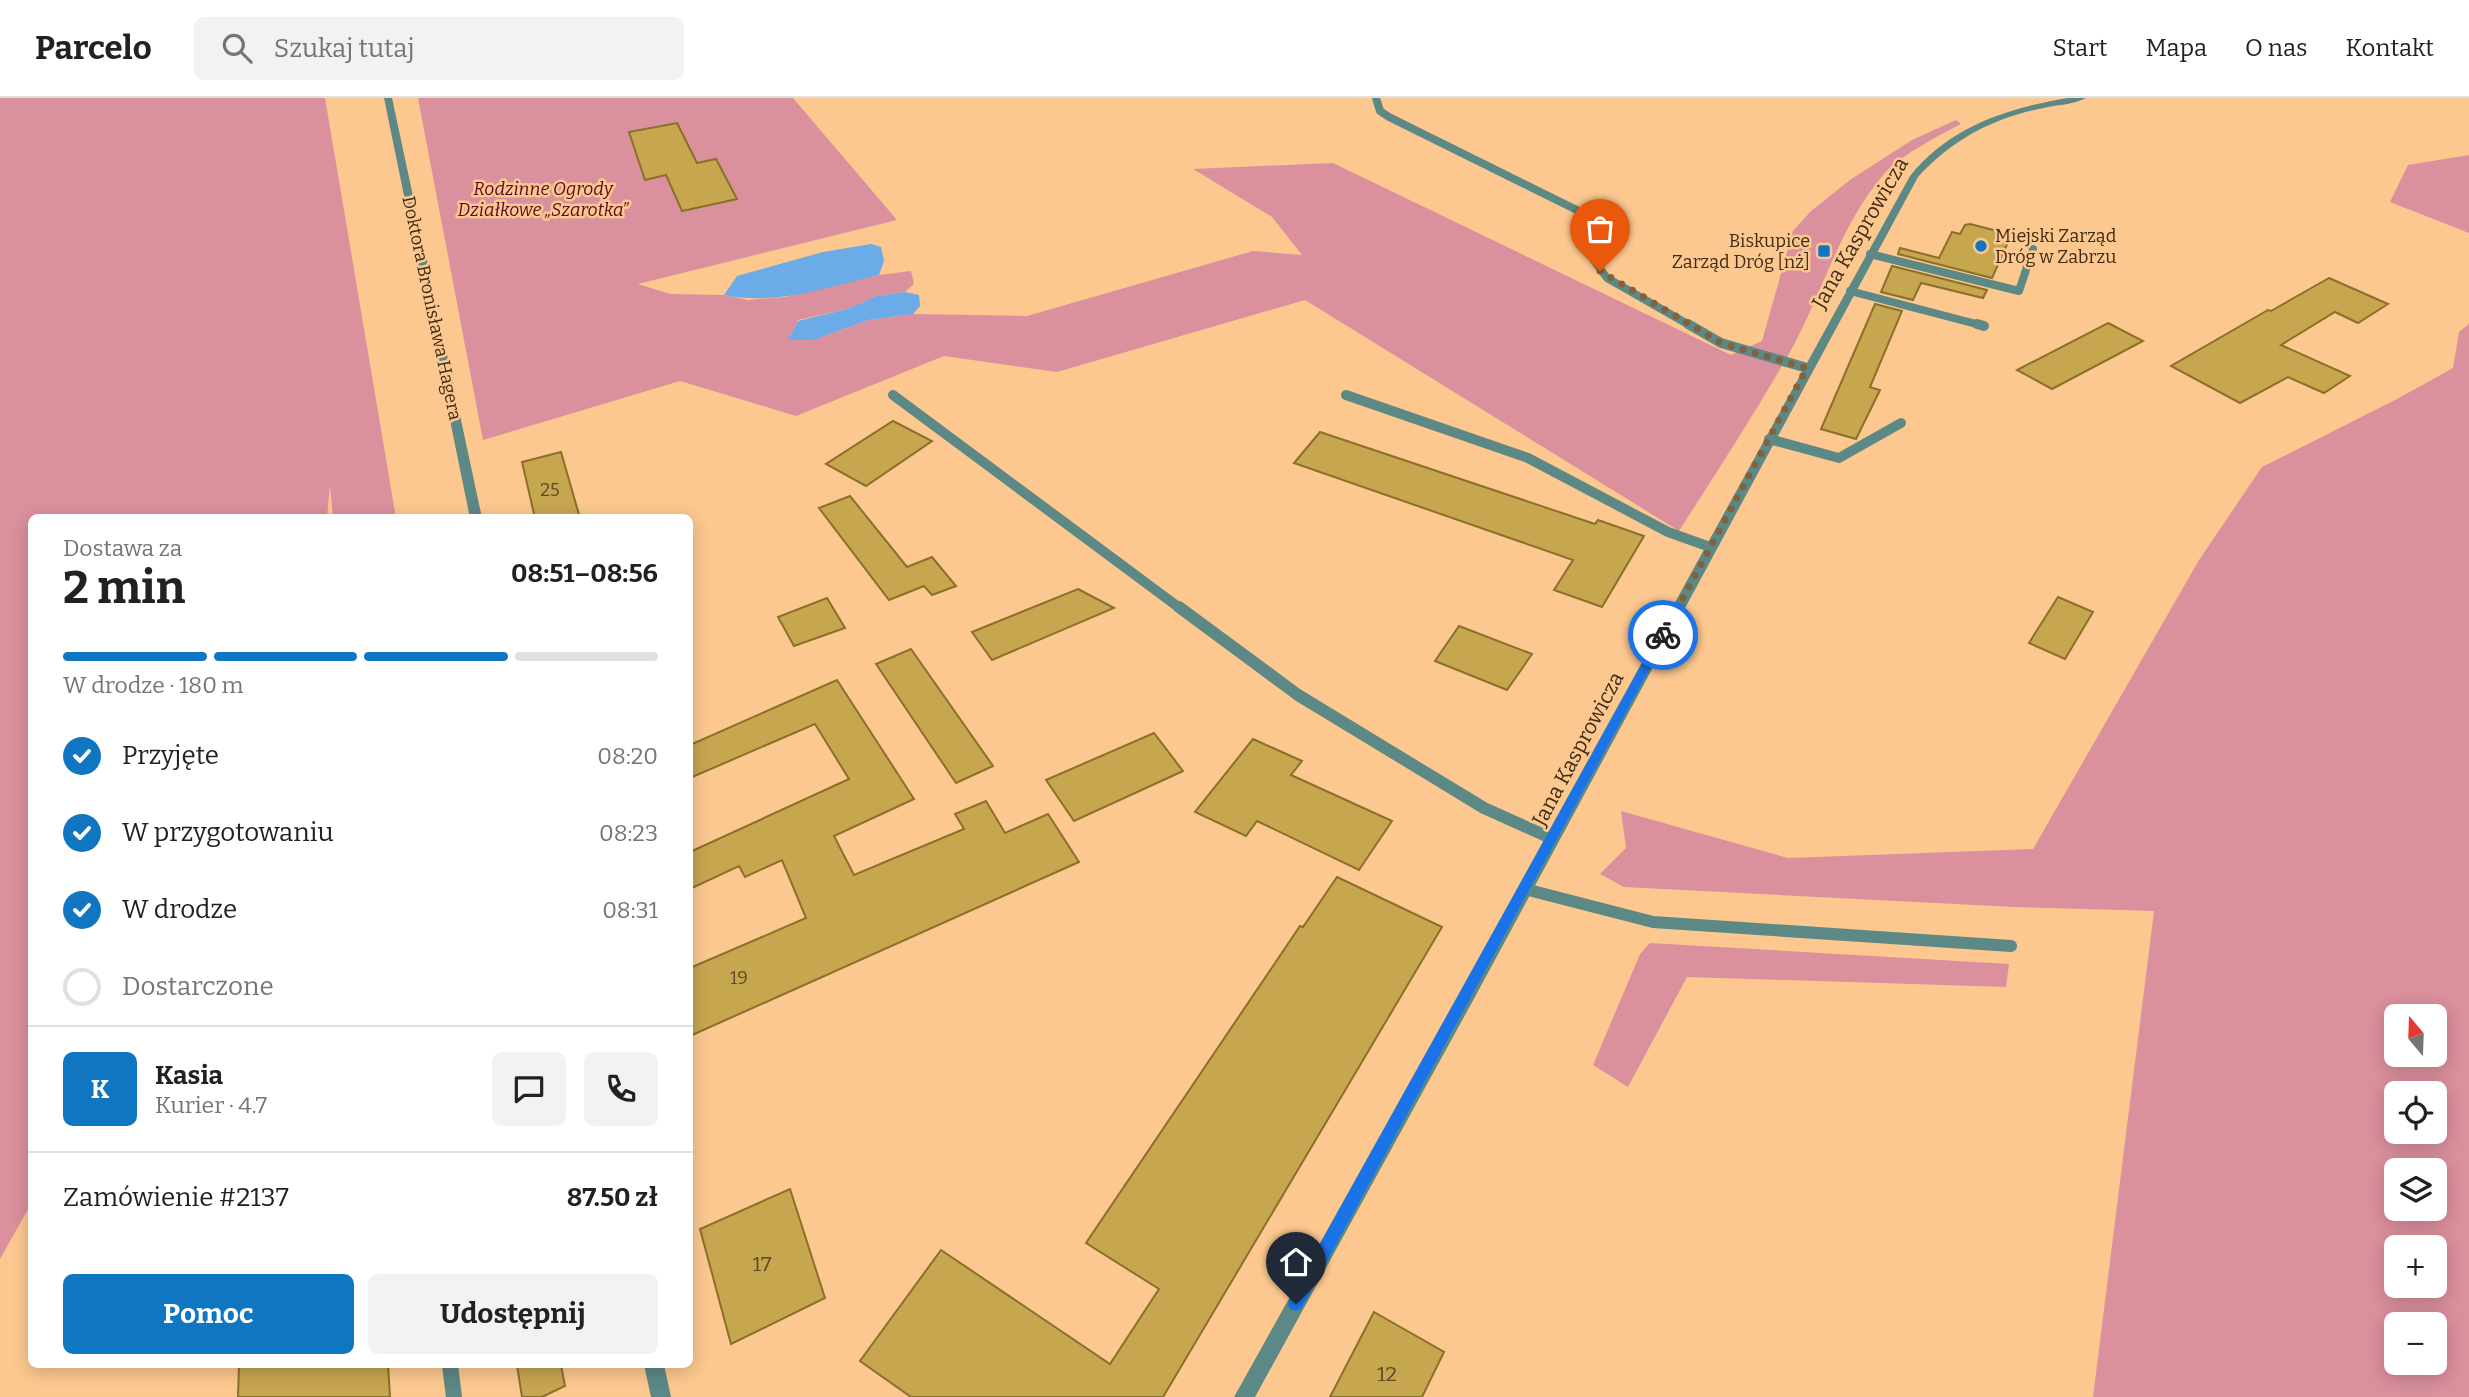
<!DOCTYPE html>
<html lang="pl">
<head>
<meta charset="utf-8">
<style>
  body { margin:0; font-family:Bitter,serif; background:#f2f2f2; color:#202124; height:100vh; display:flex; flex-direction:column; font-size:26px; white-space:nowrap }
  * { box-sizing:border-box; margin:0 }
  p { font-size:23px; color:#757577 }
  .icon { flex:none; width:38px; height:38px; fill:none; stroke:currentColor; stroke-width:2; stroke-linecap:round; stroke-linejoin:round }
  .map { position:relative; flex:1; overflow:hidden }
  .sheet { position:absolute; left:28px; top:416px; width:665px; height:854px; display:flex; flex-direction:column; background:#fff; border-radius:10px; box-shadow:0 4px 18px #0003 }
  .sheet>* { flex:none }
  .needle { width:46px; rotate:341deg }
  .controls { position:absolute; left:2384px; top:906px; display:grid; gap:14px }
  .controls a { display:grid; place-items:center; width:63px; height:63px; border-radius:10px; background:#fff; box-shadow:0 4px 18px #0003; font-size:35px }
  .pin { position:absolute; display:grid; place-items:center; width:60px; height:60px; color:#fff; margin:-72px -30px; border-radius:50% 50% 50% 0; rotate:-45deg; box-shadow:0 0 7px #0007 }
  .pin .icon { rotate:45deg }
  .courier { position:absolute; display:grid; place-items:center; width:70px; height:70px; margin:-35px; border:5px solid #1a73e8; border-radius:50%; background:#fff; color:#222; box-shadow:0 2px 9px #0007 }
  .head em { font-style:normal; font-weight:700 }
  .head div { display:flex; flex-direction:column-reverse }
  .head { display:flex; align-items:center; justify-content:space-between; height:119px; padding:0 35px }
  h1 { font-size:46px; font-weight:700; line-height:52px }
  .bar { display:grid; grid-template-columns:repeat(4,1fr); gap:10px 7px; align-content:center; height:84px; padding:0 35px }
  .bar i { height:9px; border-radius:5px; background:#e0e0e0 }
  .bar .selected { background:#1176c1 }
  .bar p { grid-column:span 4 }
  .line { display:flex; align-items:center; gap:18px; padding:0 35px; border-top:2px solid #e0e0e0 }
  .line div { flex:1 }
  .round { display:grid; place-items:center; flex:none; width:74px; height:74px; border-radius:10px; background:#f2f2f2 }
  ol { padding:0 35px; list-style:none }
  li { display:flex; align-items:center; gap:21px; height:77px }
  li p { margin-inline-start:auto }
  li .icon { padding:7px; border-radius:50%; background:#1176c1; color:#fff; stroke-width:4 }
  li:last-child { color:#757577 }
  li i { width:38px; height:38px; border:4px solid #e0e0e0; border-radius:50% }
  .button { display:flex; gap:14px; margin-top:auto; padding:14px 35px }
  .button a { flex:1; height:80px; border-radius:10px; background:#1176c1; color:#fff; font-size:28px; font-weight:700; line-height:80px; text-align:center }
  .button a+a { background:#f2f2f2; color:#202124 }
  header { display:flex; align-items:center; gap:42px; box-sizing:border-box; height:98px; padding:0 35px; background:#fff; border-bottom:2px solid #e0e0e0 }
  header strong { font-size:33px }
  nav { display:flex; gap:38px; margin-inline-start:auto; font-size:24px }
  .search { width:490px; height:63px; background:#f2f2f2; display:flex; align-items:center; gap:18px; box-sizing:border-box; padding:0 24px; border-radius:10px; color:#757577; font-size:26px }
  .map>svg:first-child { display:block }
</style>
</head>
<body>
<header>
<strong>Parcelo</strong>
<div class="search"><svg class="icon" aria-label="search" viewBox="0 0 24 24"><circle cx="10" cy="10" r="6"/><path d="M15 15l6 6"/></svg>Szukaj tutaj</div>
<nav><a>Start</a><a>Mapa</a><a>O nas</a><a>Kontakt</a></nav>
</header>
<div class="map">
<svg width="2469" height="1299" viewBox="0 0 2469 1299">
  <rect width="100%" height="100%" fill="#fcc88f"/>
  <g fill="#db909d" fill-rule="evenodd">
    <polygon points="0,0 325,0 396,420 333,420 330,387 327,420 32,420 32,1104 0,1161"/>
    <path d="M418,0H793L897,122L638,186L670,196L724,197L748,202L785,199L879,177L911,173L914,186L905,194L877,198L847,211L798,222L789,242H814L868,222L913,216L1027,218L1253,153L1302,157L1272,119L1193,71L1333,65L1731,257L1762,243L1793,133L1811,113L1850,82L1912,42L1956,22L1961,26C1938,38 1903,56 1885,75C1840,126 1823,194 1791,252C1756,314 1717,373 1679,433L1305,202L1057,274L944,258L796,318L680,283L483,342Z"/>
    <polygon points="2469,57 2469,135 2390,104 2408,67"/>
    <path d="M2469,226V1299H2093L2154,813L2014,809L1624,789L1600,776L1626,750L1621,713L1788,760L2033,751L2199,462L2262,369L2397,301L2453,270L2459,234ZM2396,919H2434V957H2396ZM2396,996H2434V1034H2396ZM2396,1073H2434V1111H2396ZM2396,1150H2434V1188H2396ZM2396,1227H2434V1265H2396Z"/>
    <polygon points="1650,845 2009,866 2006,889 1687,879 1628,989 1593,967 1640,856"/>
  </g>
  <g fill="#6aabe8">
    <path d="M871,146L881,149L884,163L879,177C829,189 775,208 724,197L737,178L823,154Z"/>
    <polygon points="905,194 919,197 920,208 913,216 868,222 814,242 788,242 798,223 847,211 877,198"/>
  </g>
  <g fill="#c7a650" stroke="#8a7029" stroke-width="2">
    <polygon points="677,25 697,65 716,61 737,101 682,113 666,77 645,82 629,34"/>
    <polygon points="1970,126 2005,135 2002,140 2009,142 1992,180 1898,156 1900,150 1939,160 1952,134 1960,136 1965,127"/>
    <polygon points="1892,168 1987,192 1983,200 1921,185 1913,202 1881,194"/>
    <polygon points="2329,180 2388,206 2358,225 2335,214 2281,247 2350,278 2324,295 2288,279 2240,305 2171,268 2268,212 2271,213"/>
    <polygon points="1875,206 1902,213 1870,289 1880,292 1856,341 1821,331"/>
    <polygon points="2108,225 2143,243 2052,291 2017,272"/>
    <polygon points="893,323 932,343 866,388 826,366"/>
    <polygon points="1320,334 1595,426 1598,422 1644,438 1602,509 1554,492 1573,462 1294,365"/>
    <polygon points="561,354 580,420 535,420 522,364"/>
    <polygon points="850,398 907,469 932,459 956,488 932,497 924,488 889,502 819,410"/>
    <polygon points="1078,491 1114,510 992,562 972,534"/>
    <polygon points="2058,499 2093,514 2065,561 2029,545"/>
    <polygon points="827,500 845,530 794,548 778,519"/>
    <polygon points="1459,528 1532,556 1507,592 1435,563"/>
    <polygon points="911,551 993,668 956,685 876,566"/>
    <polygon points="837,582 914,701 834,738 854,777 964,731 955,716 986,703 1005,735 1048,716 1079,764 690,938 690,870 806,820 782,762 745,779 739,768 690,791 690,754 849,681 815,626 690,680 690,647"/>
    <polygon points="1154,635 1183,673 1074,723 1046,682"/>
    <polygon points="1253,641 1302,663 1291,677 1392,723 1359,772 1257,723 1246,738 1195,714"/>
    <polygon points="1337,779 1442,829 1163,1299 911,1299 860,1263 941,1152 1110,1266 1159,1191 1086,1145 1300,828 1303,829"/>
    <polygon points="790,1091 825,1200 731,1246 700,1131"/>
    <polygon points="1374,1214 1444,1254 1422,1299 1330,1299"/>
    <polygon points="239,1267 388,1267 390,1299 238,1299"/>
    <polygon points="517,1267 561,1267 565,1288 542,1299 522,1299"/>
  </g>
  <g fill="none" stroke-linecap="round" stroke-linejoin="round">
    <g stroke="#5c8985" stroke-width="8">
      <polyline points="1376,0 1380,13 1389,19 1601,124 1593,161 1607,180 1691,228"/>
      <polyline points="1870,156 2019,193 2033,151"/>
      <polyline points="1850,193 1984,228"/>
    </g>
    <g stroke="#5c8985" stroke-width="10">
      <polyline points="1688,226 1721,245 1807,270"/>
      <polyline points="1977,226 1984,228"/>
      <polyline points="893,297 1181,511"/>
      <polyline points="1346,297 1528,360 1668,434 1710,449"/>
      <polyline points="1769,341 1839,360 1901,325"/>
    </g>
    <g stroke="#5c8985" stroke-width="12">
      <polyline points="1179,509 1298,597 1484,710 1553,741"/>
      <polyline points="1525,791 1653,824 2011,848"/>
    </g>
    <polyline stroke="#5c8985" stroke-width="16" points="450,1267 454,1299"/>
    <g fill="#5c8985" fill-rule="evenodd">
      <polygon points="384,0 392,0 482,420 470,420"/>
      <path d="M2068,0H2086C2074,7 2053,7 2039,11C1991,21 1951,43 1918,79L1470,908L1255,1299H1234L1458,898L1910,78C1949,29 2007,10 2068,0Z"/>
      <polygon points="644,1267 664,1267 671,1299 651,1299"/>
    </g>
  </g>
  <polygon fill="#1a73e8" points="1663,533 1668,537 1301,1211 1296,1213 1290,1211 1288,1206 1290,1200 1658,537"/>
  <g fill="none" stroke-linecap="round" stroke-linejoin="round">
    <polyline stroke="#81623f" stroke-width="7" stroke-dasharray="0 12.6" points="1600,173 1721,245 1807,270 1663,537"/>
  </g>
  <g fill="#1176c1" stroke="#fcc88f" stroke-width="2.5">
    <circle cx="1981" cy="148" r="7"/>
    <rect x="1817" y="146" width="14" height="14" rx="3.5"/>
  </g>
  <g text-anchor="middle" stroke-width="5" stroke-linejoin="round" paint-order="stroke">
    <g font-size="18" font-style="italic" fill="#590623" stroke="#fcc88f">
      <text x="543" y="97">Rodzinne Ogrody<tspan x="543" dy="21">Działkowe „Szarotka”</tspan></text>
    </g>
    <g font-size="18" fill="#3f2b14" stroke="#fcc88f" text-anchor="start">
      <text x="1995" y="144">Miejski Zarząd<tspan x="1995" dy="21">Dróg w Zabrzu</tspan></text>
      <text x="1810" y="149" text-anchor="end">Biskupice<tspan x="1810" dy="21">Zarząd Dróg [nż]</tspan></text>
    </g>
    <g font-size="18" fill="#3f2b14" stroke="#fcc88f">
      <text transform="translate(432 210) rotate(78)" y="6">Doktora Bronisława Hagera</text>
    </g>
    <g font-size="18" fill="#614a23">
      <text x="550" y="398">25</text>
      <text x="739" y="886">19</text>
    </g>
    <g font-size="21" fill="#3f2b14" stroke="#fcc88f">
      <text transform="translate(1860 135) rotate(-60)" y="7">Jana Kasprowicza</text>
      <text transform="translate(1578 651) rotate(-62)" y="7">Jana Kasprowicza</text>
    </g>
    <g font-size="21" fill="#614a23">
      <text x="762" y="1173">17</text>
      <text x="1387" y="1283">12</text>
    </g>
  </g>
</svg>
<div class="controls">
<a><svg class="needle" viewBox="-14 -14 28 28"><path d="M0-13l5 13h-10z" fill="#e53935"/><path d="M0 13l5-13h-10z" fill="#757577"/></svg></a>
<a><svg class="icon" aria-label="locate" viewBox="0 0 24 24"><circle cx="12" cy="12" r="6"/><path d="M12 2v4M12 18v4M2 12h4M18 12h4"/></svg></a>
<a><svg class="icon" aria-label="layers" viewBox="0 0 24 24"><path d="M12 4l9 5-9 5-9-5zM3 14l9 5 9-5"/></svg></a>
<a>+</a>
<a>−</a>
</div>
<div class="pin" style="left:1600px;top:173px;background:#ea580c"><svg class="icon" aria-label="bag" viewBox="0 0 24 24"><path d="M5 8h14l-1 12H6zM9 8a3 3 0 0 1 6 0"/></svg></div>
<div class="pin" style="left:1296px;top:1206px;background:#1f2937"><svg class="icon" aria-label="home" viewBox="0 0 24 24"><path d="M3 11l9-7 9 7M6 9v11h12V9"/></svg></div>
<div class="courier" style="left:1663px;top:537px"><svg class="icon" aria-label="bike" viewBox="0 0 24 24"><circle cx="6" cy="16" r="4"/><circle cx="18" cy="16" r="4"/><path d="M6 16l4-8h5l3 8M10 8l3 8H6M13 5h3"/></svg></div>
<section class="sheet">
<div class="head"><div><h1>2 min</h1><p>Dostawa za</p></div><em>08:51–08:56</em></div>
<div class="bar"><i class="selected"></i><i class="selected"></i><i class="selected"></i><i></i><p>W drodze · 180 m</p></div>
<ol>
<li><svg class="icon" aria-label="check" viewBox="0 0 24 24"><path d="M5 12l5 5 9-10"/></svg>Przyjęte<p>08:20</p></li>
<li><svg class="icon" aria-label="check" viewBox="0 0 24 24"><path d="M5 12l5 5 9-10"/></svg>W przygotowaniu<p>08:23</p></li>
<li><svg class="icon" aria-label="check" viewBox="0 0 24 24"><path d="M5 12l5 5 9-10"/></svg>W drodze<p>08:31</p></li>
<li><i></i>Dostarczone</li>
</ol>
<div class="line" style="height:126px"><b class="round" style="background:#1176c1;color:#fff">K</b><div><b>Kasia</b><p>Kurier · 4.7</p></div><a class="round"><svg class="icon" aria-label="chat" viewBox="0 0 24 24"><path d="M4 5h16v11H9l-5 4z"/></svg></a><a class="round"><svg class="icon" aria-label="phone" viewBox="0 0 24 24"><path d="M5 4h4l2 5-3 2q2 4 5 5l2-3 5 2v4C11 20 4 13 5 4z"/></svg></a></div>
<div class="line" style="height:91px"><div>Zamówienie #2137</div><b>87.50 zł</b></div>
<div class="button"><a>Pomoc</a><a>Udostępnij</a></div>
</section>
</div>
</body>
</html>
